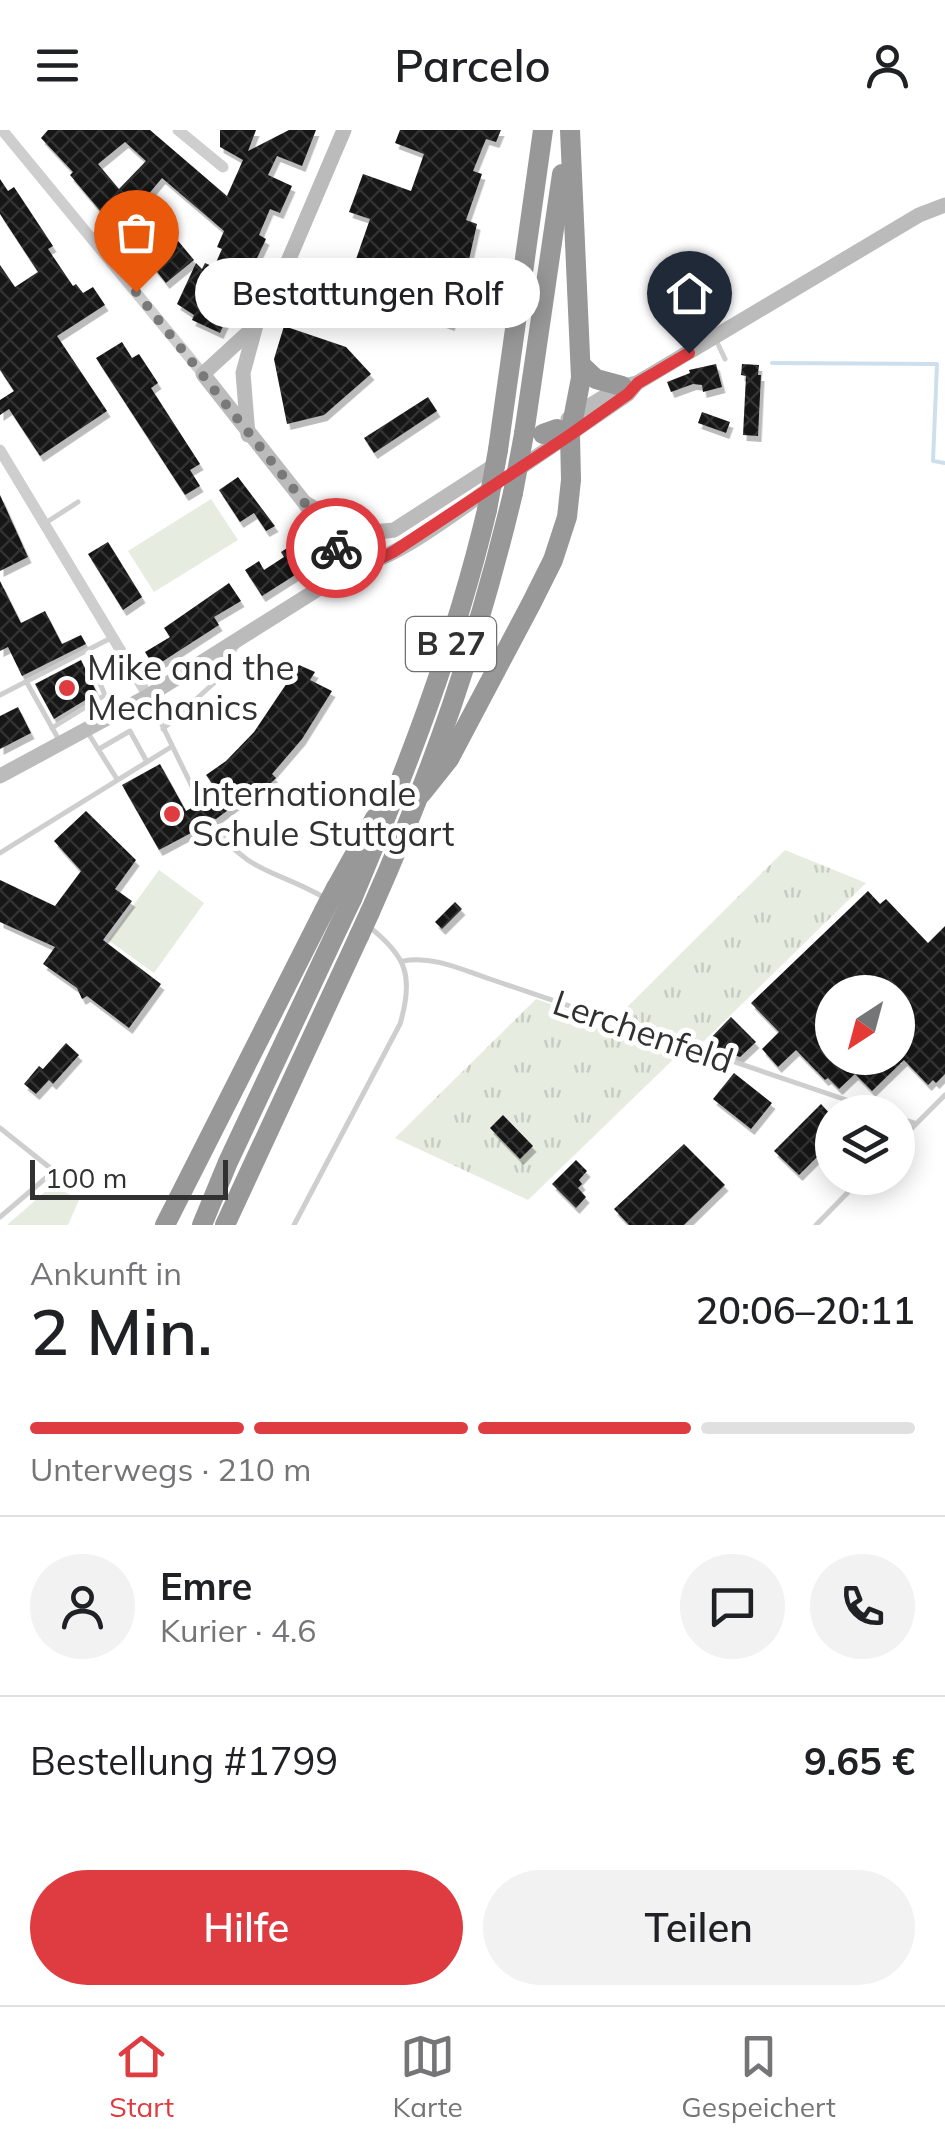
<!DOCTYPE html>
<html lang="de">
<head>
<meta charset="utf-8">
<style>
  body { margin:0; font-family:Mulish,sans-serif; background:#f2f2f2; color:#202124; height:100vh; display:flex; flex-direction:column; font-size:38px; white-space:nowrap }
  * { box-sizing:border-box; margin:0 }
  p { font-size:32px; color:#757577 }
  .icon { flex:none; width:55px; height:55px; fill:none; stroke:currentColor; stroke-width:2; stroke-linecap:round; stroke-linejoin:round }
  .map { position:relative; height:1095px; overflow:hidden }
  .drawer { display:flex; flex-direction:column; background:#fff; flex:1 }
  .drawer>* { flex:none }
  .needle { width:65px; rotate:216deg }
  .fabs { position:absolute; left:815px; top:845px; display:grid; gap:20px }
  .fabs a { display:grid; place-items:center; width:100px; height:100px; border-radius:50%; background:#fff; box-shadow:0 5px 25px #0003; font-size:50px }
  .scale { position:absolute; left:30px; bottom:25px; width:198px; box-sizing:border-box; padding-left:10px; border:5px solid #313131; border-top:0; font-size:28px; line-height:35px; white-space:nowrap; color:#313131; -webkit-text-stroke:8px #fff; paint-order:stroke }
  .pin { position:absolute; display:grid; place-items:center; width:85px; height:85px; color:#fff; margin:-102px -42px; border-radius:50% 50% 50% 0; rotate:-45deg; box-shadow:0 0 10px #0007 }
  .pin .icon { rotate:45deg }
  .courier { position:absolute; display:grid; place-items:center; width:100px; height:100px; margin:-50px; border:8px solid #df3c42; border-radius:50%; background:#fff; color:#222; box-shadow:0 2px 12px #0007 }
  .bubble { position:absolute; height:70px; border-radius:35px; background:#fff; box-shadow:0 5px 25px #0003; font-size:32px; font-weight:600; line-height:70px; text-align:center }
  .summary em { font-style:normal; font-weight:600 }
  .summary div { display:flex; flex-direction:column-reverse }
  .summary { display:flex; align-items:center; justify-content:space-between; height:170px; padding:0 30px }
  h1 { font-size:65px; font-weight:600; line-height:75px }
  .bar { display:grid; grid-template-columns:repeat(4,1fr); gap:15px 10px; align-content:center; height:120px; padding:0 30px }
  .bar i { height:12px; border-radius:8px; background:#e0e0e0 }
  .bar .selected { background:#df3c42 }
  .bar p { grid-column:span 4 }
  .line { display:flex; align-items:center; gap:25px; padding:0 30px; border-top:2px solid #e0e0e0 }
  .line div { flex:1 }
  .round { display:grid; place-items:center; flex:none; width:105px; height:105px; border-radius:52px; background:#f2f2f2 }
  .action { display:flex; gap:20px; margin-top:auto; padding:20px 30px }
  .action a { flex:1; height:115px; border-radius:60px; background:#df3c42; color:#fff; font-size:40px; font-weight:600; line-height:115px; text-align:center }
  .action a+a { background:#f2f2f2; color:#202124 }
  header { display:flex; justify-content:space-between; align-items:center; height:130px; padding:0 30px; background:#fff; font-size:45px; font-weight:600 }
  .dock { display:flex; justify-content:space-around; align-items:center; height:140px; border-top:2px solid #e0e0e0; background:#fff; font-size:28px; color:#757577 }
  .dock a { display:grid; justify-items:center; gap:5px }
  .dock .selected { color:#df3c42 }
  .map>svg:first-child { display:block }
</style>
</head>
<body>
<header><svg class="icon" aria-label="menu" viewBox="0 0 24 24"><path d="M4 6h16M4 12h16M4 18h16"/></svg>Parcelo<svg class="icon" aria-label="person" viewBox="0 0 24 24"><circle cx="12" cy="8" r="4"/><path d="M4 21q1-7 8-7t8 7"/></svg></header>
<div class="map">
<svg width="945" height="1095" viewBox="0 0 945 1095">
  <defs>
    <pattern id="grass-tufts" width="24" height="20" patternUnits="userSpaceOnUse" patternTransform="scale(2.5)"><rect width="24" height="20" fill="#e6ede0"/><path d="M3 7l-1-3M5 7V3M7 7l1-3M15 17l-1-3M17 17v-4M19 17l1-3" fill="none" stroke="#c6ccc1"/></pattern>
    <pattern id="building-cross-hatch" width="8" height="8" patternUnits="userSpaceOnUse" patternTransform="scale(2.5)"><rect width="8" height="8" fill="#181818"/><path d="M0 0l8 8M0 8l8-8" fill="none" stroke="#313131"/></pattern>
    <filter id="shadow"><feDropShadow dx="3.5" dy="6" stdDeviation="0" flood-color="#0004"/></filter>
  </defs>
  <rect width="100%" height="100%" fill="#fff"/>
  <g fill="url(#grass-tufts)">
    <polygon points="785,720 866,753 701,914 618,886"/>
    <polygon points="536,869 683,920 528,1070 395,1008"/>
  </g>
  <g fill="#e6ede0">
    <polygon points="211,369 238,410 154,462 128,421"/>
    <polygon points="159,740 204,773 154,843 108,810"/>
    <polygon points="53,1055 79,1070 68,1095 7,1095"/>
  </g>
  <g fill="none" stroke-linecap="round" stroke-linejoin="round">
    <polyline stroke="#cddfec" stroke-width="4" points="772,233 937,234 933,331 945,333"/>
  </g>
  <g fill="url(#building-cross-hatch)" fill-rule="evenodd" filter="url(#shadow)">
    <path d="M48,0H150L227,66L243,30L220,17V0H256L248,21L289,0H316L302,36L277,26L268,45L292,56L280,83L270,79L259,105L266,109L250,143L253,145L238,178L233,175L220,203L192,190L194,185L177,174L196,133L202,139L205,133L214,137L222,119L217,117L224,101L162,48L142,72L145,76L140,80L162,106L169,100L194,130L166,153L142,123L138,126L70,45L73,42L41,8ZM125,12L146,31L119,59L98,34Z"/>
    <polygon points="400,0 501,0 496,12 486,9 473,41 482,44 466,90 477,94 468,134 472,135 451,195 404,178 412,155 354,135 370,89 349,82 363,44 411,61 424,24 395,13"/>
    <polygon points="0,49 8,61 14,57 53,116 48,119 73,156 76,154 83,163 93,157 105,175 57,206 107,281 40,326 9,279 0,285 0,270 14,261 0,240 0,135 15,157 38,142 0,84"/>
    <polygon points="284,196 346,217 371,244 324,285 287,294 274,229"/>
    <polygon points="122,212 132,228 139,224 158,253 151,258 200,334 190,340 200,356 185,365 96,228"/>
    <polygon points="716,234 722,257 703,262 702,255 693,254 671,262 667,252 690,243 689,240"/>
    <polygon points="742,234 759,235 758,245 761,245 758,306 743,305 746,246 741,245"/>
    <polygon points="428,267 437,281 374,323 364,308"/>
    <polygon points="702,282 730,292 726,303 698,293"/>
    <polygon points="238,347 275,396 266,401 254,383 240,392 219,360"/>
    <polygon points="0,365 28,427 0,441"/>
    <polygon points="108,412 142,467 123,480 88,424"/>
    <polygon points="295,413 311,435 262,466 245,440 259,431 264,440 284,427 281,422"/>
    <polygon points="0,451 21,493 45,481 62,514 81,505 86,514 22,546 8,517 0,521"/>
    <polygon points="229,453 241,471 214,487 219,495 154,537 145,522 170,507 164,498"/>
    <polygon points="81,530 97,563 54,589 35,554"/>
    <polygon points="299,535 315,542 310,550 332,561 302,609 272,644 276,648 252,672 247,666 216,689 208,687 206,695 159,720 122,655 160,634 186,681 195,676 204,678 205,670 218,662 206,645 226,631 254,602"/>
    <polygon points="18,577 31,603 0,619 0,586"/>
    <polygon points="86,681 136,730 115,759 132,771 103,810 161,854 129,898 87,866 82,869 77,858 43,834 55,817 0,792 0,750 55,776 81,741 54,711"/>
    <path d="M868,761L880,774L886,769L928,813L945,796V944L936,953L933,950L928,955L904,930L872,961L855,944L839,959L828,948L825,950L796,920L778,937L762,919L779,902L751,873ZM832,862H898V928H832Z"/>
    <polygon points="455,772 462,779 442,799 435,792"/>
    <polygon points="731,887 756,912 740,927 704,915"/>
    <polygon points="66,913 79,925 53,954 49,950 36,964 24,954 39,936 43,939"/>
    <polygon points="734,943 772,973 751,999 713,969"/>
    <polygon points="821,974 832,986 832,1012 799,1045 774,1021"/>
    <polygon points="503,985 533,1016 520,1029 490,998"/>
    <polygon points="684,1014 725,1055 684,1095 629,1095 614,1079"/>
    <polygon points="576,1030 587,1041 579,1050 582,1054 578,1058 586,1067 576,1078 552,1054"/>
  </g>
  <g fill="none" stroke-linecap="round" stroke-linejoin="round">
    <g stroke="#cecece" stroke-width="5">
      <polyline points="716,210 725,229"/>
      <polyline points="47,392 78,372"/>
      <polyline points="26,551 59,610"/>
      <polyline points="0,565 113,507"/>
      <polyline points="149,568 200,673"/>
      <polyline points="52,598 105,565 86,521"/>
      <polyline points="163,599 214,553 237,516"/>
      <polyline points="88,603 117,649"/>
      <polyline points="99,619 130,601 147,632"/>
      <path d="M211,692C250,746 273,738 325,768"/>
      <polyline points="0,723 171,617"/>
      <path d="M403,831C432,825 463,840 490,849L882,982"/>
      <polyline points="898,988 914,993"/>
      <polyline points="0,998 54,1041 0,1087"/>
      <polyline points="898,1012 945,965"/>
      <path d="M294,1095L400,894C414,847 407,826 368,796"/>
      <polyline points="816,1095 862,1048"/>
    </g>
    <g stroke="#cecece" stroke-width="11">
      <polyline points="178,0 223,37"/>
      <polyline points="3,1 203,244"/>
      <polyline points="0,320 148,566"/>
    </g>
    <g stroke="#bbb" stroke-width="15">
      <polyline points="253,198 203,244 304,372 335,417 358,434"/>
      <polyline points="568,289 622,256 637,253 919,85 945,75"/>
      <polyline points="248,305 243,243 256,195 289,129 344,0"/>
      <polyline points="514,342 628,264 637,253"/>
      <path d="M304,372C334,390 358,406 394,400L498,333"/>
      <polyline points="320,457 335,417 358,400"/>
      <path d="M0,646L148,566L358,434C392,433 465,375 495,355"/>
    </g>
    <g stroke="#989898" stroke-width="20">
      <polyline points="581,235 596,249 622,256"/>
      <polyline points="524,304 562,44"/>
      <polyline points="543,304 557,299 570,305"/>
      <polyline points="498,320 543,0"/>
      <polyline points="421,664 449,629 531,474 553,430 567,387 571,350 570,305 581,248 570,0"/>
      <polyline points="336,758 375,688"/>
      <path d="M352,769C406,641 455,515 487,380"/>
      <path d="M370,782C433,641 477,513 513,363"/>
      <polyline points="165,1095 324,781"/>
      <polyline points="202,1095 228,1032 340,794"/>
      <polyline points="225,1095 359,806"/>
    </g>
    <g stroke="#989898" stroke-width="20">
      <polyline points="513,363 524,304"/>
      <polyline points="487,380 498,320"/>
      <polyline points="324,781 336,758"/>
      <polyline points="340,794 352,769"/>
      <polyline points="359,806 370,782"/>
    </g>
  </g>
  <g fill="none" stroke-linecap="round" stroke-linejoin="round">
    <polyline stroke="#797979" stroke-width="10" stroke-dasharray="0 18" points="136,162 304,372 336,418"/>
    <polyline stroke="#df3c42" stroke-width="12" points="336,418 358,434 373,432 393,422 570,305 628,264 638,253 689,223"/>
  </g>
  <g fill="#df3c42" stroke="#fff" stroke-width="4">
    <circle cx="67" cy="558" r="10"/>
    <circle cx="172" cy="684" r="10"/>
  </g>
  <g text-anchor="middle" stroke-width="10" stroke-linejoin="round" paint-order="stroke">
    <rect fill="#fff" stroke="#6f6f6f" stroke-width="2.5" x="406" y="487" width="90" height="54" rx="8"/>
    <g font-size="32" font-weight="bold" fill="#313131">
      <text x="451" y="525">B 27</text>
    </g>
    <g font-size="35" fill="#313131" stroke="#fff" text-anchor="start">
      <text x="87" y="550">Mike and the<tspan x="87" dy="40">Mechanics</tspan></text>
      <text x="192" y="676">Internationale<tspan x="192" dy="40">Schule Stuttgart</tspan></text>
    </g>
    <g font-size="35" fill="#313131" stroke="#fff">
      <text transform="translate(643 902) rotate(19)" y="12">Lerchenfeld</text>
    </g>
  </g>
</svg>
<div class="fabs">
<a><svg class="needle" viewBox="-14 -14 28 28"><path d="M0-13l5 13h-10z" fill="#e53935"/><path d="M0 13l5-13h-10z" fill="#757577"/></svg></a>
<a><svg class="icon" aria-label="layers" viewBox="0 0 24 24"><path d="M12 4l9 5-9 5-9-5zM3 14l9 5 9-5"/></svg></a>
</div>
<div class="scale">100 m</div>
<div class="pin" style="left:136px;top:162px;background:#ea580c"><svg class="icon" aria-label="bag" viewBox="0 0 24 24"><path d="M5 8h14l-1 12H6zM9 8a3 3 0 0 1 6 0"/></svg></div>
<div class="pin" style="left:689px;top:223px;background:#1f2937"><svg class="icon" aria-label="home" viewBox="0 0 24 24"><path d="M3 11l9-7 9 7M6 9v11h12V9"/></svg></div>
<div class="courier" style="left:336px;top:418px"><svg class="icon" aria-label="bike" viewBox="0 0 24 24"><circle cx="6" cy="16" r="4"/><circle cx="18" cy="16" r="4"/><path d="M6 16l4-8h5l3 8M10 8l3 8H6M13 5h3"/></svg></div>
<div class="bubble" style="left:195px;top:128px;width:345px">Bestattungen Rolf</div>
</div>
<section class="drawer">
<div class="summary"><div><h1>2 Min.</h1><p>Ankunft in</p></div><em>20:06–20:11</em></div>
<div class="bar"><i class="selected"></i><i class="selected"></i><i class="selected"></i><i></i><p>Unterwegs · 210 m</p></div>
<div class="line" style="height:180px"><a class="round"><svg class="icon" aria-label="person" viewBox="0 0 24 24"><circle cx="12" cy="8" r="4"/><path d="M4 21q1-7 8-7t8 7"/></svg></a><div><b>Emre</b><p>Kurier · 4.6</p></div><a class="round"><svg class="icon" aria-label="chat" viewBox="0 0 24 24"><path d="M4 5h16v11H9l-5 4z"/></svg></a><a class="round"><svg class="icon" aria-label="phone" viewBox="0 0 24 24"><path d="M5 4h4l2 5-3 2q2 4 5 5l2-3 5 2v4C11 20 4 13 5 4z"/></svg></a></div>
<div class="line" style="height:130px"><div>Bestellung #1799</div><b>9.65 €</b></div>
<div class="action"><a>Hilfe</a><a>Teilen</a></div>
</section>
<nav class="dock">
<a class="selected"><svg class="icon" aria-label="home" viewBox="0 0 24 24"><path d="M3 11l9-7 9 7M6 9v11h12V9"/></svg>Start</a>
<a><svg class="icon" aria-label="map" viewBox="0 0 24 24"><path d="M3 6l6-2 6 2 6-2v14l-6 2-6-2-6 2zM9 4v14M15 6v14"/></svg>Karte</a>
<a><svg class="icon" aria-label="saved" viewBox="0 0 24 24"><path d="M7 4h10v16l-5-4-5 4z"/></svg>Gespeichert</a>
</nav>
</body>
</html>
